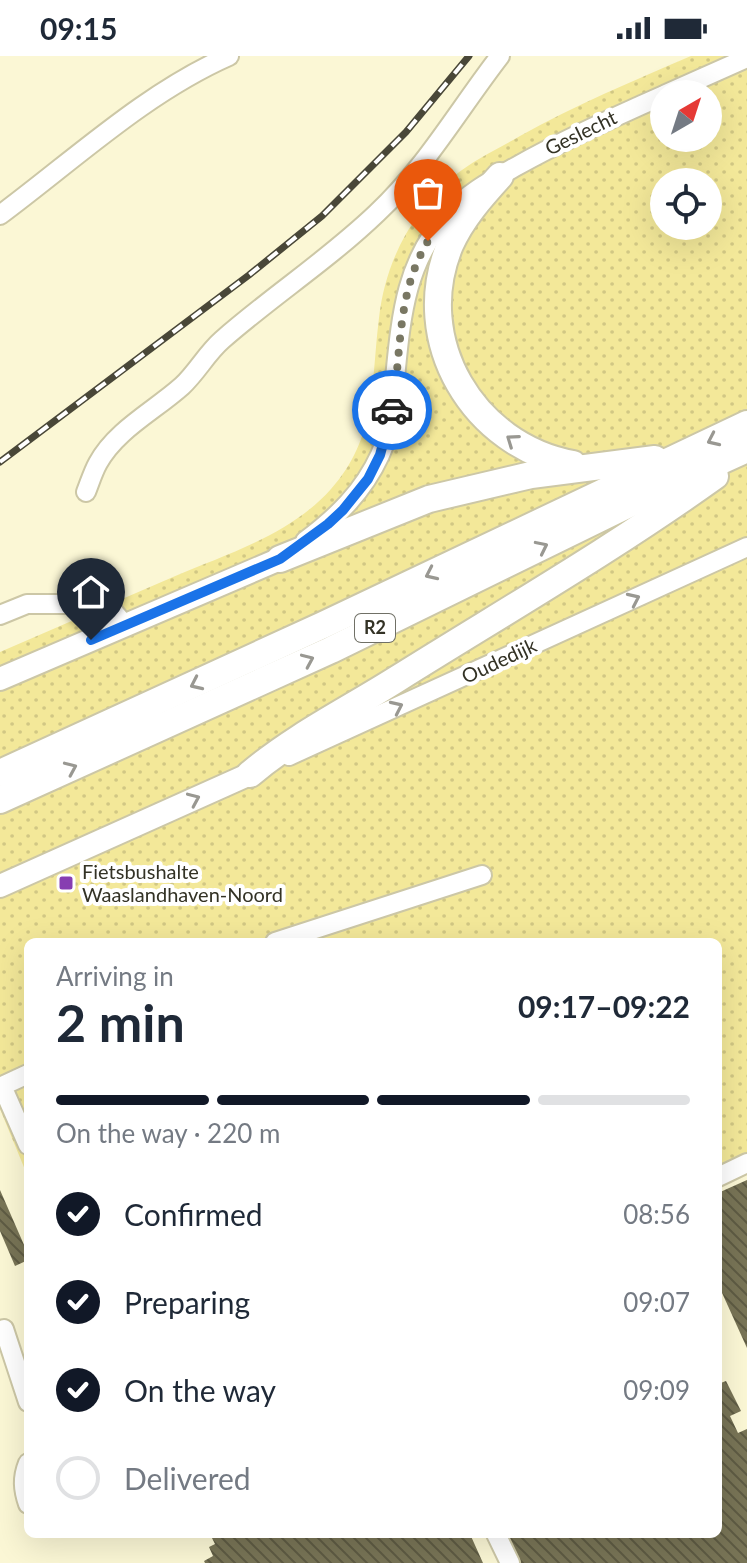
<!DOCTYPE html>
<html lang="en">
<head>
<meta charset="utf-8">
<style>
  body { margin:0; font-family:Lato,sans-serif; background:#f6f6f7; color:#1f2937; height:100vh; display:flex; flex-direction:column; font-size:30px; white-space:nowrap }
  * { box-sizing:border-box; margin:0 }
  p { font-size:26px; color:#747a83 }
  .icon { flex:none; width:44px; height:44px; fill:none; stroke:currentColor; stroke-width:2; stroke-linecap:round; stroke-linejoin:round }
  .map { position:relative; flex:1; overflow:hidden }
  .drawer { position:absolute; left:24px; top:882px; width:698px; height:600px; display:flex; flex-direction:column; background:#fff; border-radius:12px; box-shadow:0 8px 32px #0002 }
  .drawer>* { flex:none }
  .needle { width:52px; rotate:39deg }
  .tools { position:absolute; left:650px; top:24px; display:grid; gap:16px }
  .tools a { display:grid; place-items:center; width:72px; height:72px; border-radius:50%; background:#fff; box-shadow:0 8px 32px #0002; font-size:40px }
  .pin { position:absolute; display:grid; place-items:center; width:68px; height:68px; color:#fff; margin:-82px -34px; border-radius:50% 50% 50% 0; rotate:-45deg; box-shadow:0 0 8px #0007 }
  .pin .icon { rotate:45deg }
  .courier { position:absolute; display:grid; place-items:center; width:80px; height:80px; margin:-40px; border:6px solid #1a73e8; border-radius:50%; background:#fff; color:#222; box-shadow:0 2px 10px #0007 }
  .overview em { font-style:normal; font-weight:700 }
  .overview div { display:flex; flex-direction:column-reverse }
  .overview { display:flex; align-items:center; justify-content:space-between; height:136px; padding:0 32px }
  h1 { font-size:52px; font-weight:700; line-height:60px }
  .bar { display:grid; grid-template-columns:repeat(4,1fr); gap:12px 8px; align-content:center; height:96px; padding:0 32px }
  .bar i { height:10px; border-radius:6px; background:#e0e1e3 }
  .bar .active { background:#111827 }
  .bar p { grid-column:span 4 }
  ol { padding:0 32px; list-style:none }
  li { display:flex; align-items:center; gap:24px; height:88px }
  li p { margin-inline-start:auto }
  li .icon { padding:8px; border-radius:50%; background:#111827; color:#fff; stroke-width:4 }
  li:last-child { color:#747a83 }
  li i { width:44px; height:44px; border:4px solid #e0e1e3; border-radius:50% }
  .status { display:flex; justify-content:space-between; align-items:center; height:56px; padding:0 40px; background:#fff; direction:ltr }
  .status svg { height:22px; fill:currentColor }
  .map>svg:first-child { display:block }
</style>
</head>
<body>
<div class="status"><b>09:15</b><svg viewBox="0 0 49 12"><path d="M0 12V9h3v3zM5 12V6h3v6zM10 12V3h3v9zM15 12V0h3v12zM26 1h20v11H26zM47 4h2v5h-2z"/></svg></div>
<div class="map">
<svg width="747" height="1507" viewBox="0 0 747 1507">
  <defs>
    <pattern id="grass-dots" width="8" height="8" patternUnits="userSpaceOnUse" patternTransform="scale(2)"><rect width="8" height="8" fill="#f3e899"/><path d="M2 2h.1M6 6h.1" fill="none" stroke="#d1c784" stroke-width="1.8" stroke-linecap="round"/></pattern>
    <pattern id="building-back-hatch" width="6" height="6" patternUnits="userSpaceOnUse" patternTransform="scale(2)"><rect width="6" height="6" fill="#787456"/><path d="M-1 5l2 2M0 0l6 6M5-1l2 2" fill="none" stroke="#5e5b43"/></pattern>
  </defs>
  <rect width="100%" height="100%" fill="#fbf7d5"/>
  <path fill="url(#grass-dots)" fill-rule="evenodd" d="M691,0H747V1099L718,1112V886H28V1121L0,1053V596C58,571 115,546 173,521C227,498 290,479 331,433C377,382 371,326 379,262C385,207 411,157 453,121C473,104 498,93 520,80C575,49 633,25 691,0ZM664,38H708V82H664ZM664,126H708V170H664Z"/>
  <g fill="url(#building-back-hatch)">
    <polygon points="747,1124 747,1292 718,1228 718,1137"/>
    <polygon points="0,1134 28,1198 28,1204 15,1210 0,1175"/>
    <polygon points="726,1325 741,1355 730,1360 738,1377 747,1373 747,1507 514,1507 501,1478 718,1478 718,1328"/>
    <polygon points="210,1478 470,1478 483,1507 205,1507 204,1505 213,1500 209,1491 215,1488"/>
  </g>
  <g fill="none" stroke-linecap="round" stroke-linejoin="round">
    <g stroke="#ccc7a6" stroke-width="22">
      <g id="minor">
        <polyline points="666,38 747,2"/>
        <path d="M0,159C74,104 145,37 229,0"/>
        <path d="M86,436C90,426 93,416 98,407C116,374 154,355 182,330C197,316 207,297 222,284C272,240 328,204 377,157C426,111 459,53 500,0"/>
        <path d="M305,485C337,461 363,436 380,399C391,375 393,348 395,322C401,262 405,206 448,159C467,137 492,124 517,110C565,83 614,61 664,39"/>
        <polyline points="0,559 27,548 107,548 125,569"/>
        <polyline points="289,700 747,491"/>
        <polyline points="275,886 482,819"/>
        <polyline points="28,1018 2,1030 28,1089"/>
        <polyline points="718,1121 747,1107"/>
        <polyline points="4,1273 28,1346"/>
        <path d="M28,1407C22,1422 23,1433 28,1448"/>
        <polyline points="496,1478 510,1507"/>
      </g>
    </g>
    <g stroke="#ccc7a6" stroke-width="26">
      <g id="major">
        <polyline points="0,623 280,503"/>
        <polyline points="0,830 250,718"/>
      </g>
    </g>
    <g stroke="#ccc7a6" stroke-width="30">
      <g id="highway">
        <path d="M500,120C481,141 462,162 450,189C410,285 474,390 573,408"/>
        <polyline points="280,503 429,443 531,419 655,403"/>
        <polyline points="0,717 323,569 747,368"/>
        <path d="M250,718C295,680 348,654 397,623C504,556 613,493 715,420"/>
        <polyline points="0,744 331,594 668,429 747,393"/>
      </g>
    </g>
    <use href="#minor" stroke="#fff" stroke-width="18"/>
    <use href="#major" stroke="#fff" stroke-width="22"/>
    <use href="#highway" stroke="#fff" stroke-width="26"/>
    <g stroke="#494738" stroke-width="7">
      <polyline id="rail" points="0,406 249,219 322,160 406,76 469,0"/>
    </g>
    <use href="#rail" stroke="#fff" stroke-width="4" stroke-dasharray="12" stroke-linecap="butt"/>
  </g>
  <defs><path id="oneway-chevron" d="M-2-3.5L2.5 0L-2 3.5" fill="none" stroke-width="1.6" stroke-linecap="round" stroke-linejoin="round" transform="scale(2)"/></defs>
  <g stroke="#999892">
    <use href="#oneway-chevron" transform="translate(512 384) rotate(-145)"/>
    <use href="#oneway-chevron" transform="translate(713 384) rotate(155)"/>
    <use href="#oneway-chevron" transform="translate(542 491) rotate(-26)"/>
    <use href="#oneway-chevron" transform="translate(431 518) rotate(155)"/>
    <use href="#oneway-chevron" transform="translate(634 543) rotate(-25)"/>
    <use href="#oneway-chevron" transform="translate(308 604) rotate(-24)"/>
    <use href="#oneway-chevron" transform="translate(196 628) rotate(155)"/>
    <use href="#oneway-chevron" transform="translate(397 651) rotate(-25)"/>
    <use href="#oneway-chevron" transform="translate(71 712) rotate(-24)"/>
    <use href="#oneway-chevron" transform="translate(194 743) rotate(-24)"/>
  </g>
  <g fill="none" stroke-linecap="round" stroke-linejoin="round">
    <path stroke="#797763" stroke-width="8" stroke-dasharray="0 14.4" d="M392,354C402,296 396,238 428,185"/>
    <polyline stroke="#1a73e8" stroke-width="10" points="91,584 280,503 328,468 343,454 368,423 380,399 392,354"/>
  </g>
  <rect fill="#873eb1" stroke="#fff" stroke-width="3" x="58" y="819" width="16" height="16" rx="4"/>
  <g text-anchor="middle" stroke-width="8" stroke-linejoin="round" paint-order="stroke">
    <rect fill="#fff" stroke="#707066" stroke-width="2" x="355" y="558" width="40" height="28" rx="6"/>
    <g font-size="18" font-weight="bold" fill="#333225">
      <text x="375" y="578">R2</text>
    </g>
    <g font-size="20" fill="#333225" stroke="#fff">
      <text transform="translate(581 77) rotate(-26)" y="7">Geslecht</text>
      <text transform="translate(499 605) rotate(-25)" y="7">Oudedijk</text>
    </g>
    <g font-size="20" fill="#333225" stroke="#fff" text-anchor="start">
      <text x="82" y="823">Fietsbushalte<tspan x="82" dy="23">Waaslandhaven-Noord</tspan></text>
    </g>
  </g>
</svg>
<div class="tools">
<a><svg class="needle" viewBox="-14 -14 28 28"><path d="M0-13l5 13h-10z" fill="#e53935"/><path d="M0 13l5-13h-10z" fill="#747a83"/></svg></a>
<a><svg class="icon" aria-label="locate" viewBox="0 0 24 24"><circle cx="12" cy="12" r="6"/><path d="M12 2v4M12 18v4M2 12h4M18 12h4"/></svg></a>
</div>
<div class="pin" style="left:428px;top:185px;background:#ea580c"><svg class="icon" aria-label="bag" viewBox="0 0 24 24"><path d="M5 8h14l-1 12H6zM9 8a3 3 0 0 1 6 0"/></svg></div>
<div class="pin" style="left:91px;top:584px;background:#1f2937"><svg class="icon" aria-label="home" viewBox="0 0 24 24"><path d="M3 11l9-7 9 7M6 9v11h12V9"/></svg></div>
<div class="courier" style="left:392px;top:354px"><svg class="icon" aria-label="car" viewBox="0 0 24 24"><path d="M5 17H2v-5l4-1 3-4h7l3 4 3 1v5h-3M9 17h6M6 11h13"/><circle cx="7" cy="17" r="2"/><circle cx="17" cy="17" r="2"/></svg></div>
<section class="drawer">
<div class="overview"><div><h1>2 min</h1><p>Arriving in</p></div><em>09:17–09:22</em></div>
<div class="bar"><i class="active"></i><i class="active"></i><i class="active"></i><i></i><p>On the way · 220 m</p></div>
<ol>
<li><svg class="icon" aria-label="check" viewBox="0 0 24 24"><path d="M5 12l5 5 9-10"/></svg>Confirmed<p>08:56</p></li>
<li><svg class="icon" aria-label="check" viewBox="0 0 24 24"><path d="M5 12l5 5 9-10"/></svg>Preparing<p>09:07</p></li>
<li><svg class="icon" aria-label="check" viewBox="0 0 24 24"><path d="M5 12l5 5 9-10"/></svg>On the way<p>09:09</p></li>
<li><i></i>Delivered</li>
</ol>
</section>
</div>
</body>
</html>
